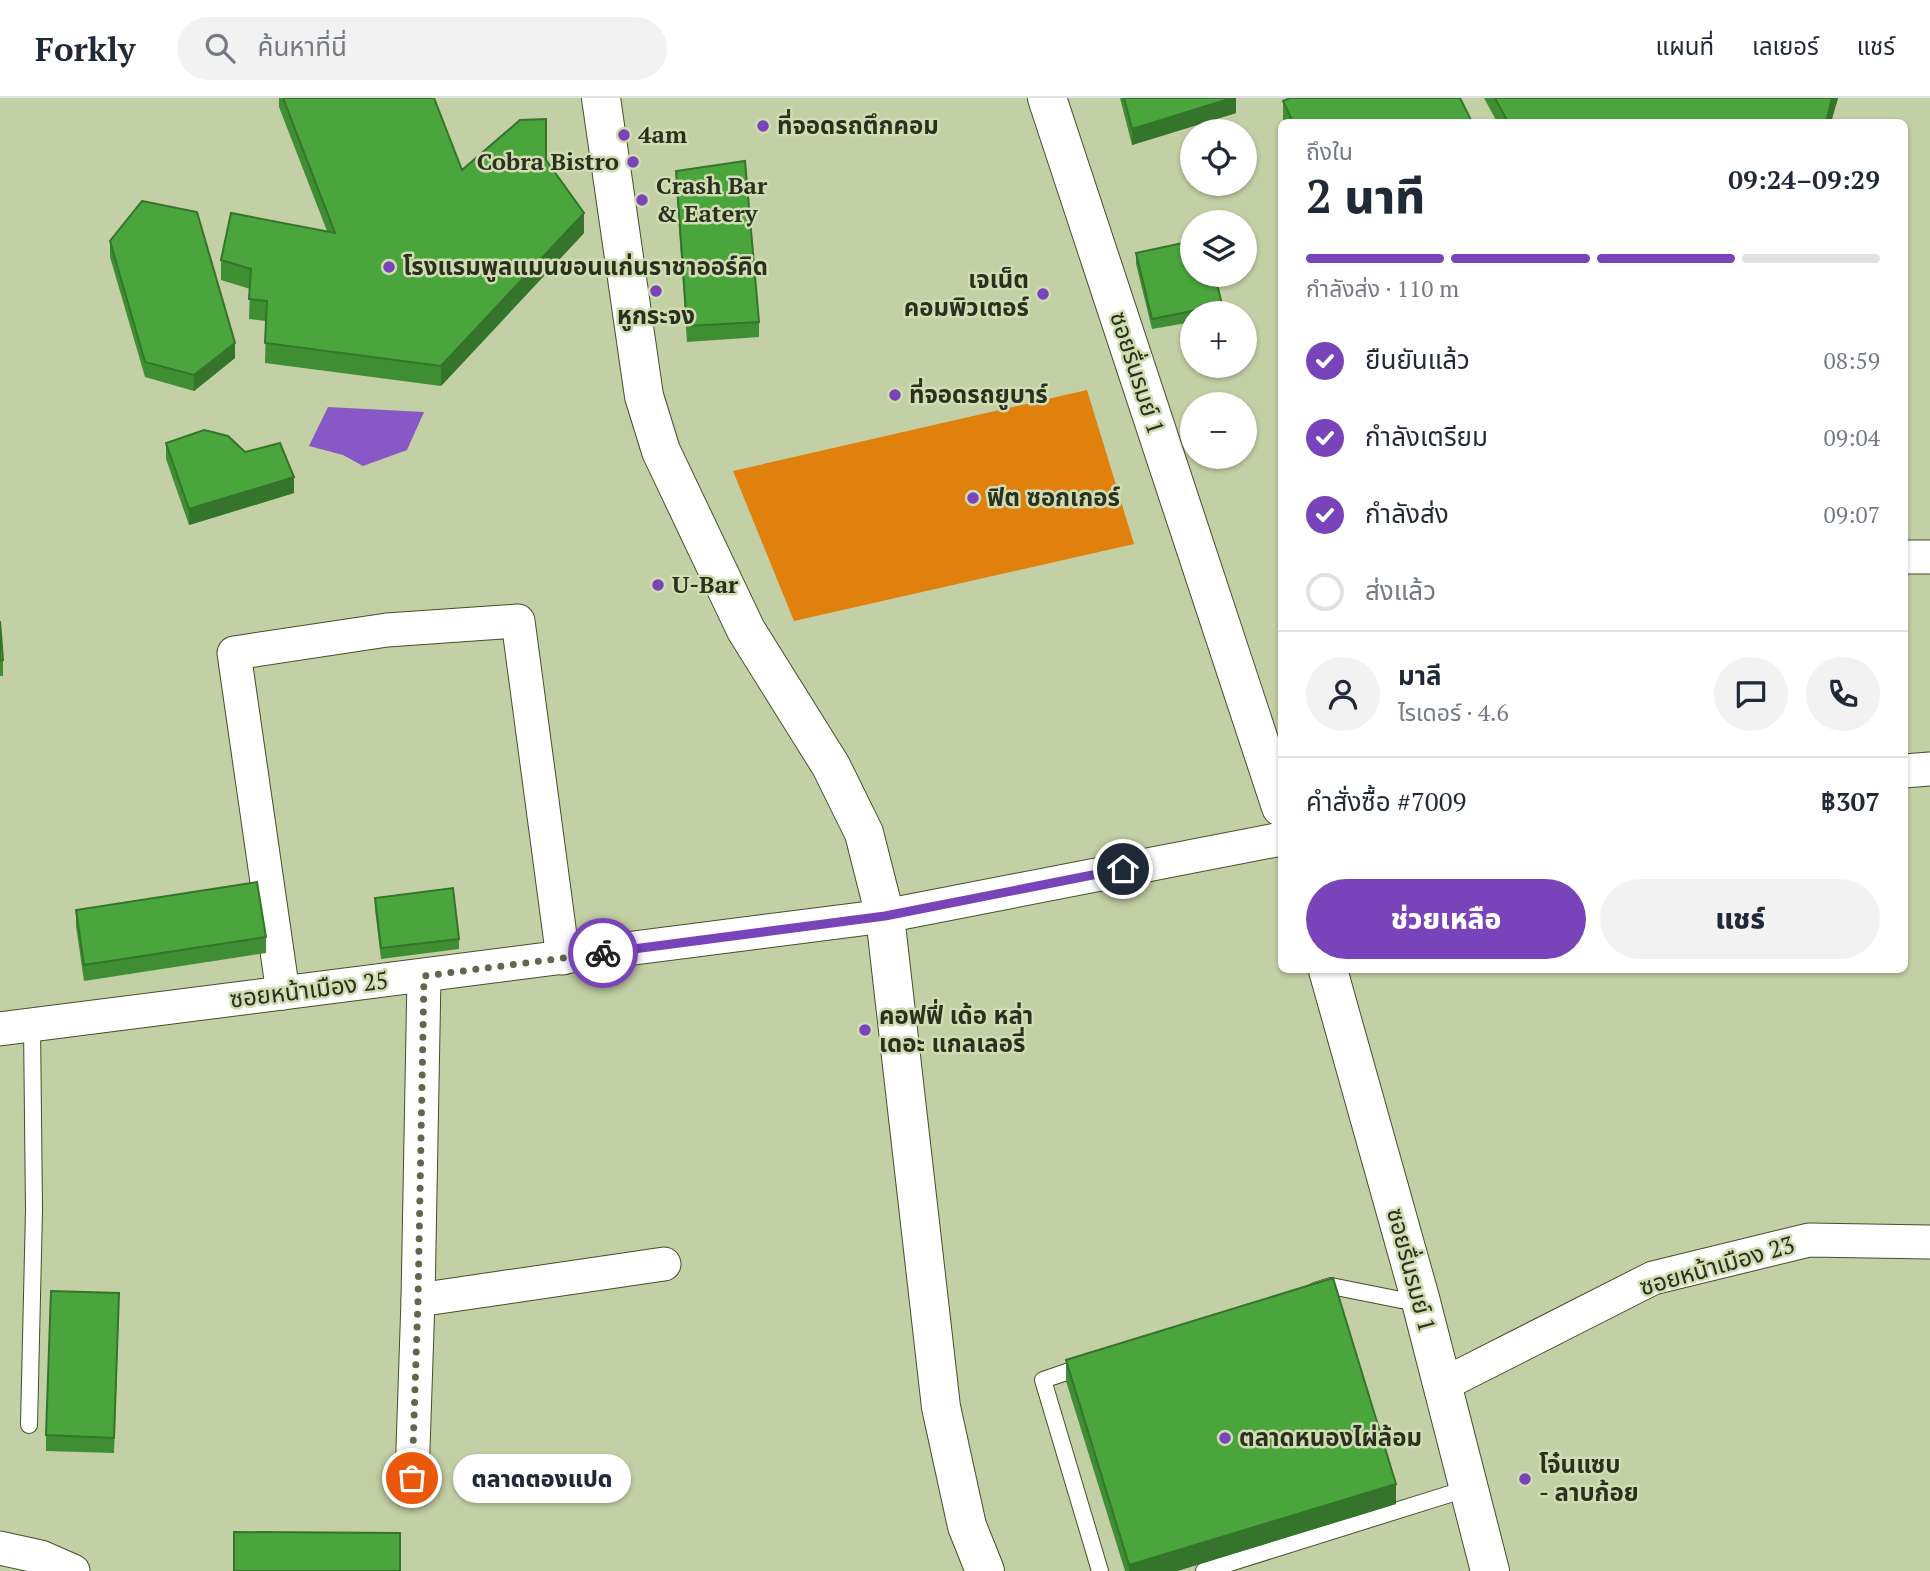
<!DOCTYPE html>
<html lang="th">
<head>
<meta charset="utf-8">
<style>
  body { margin:0; font-family:"PT Serif","Noto Sans Thai",serif; background:#f2f2f3; color:#1f2937; height:100vh; display:flex; flex-direction:column; font-size:26px; white-space:nowrap }
  * { box-sizing:border-box; margin:0 }
  p { font-size:23px; color:#747a83 }
  .icon { flex:none; width:38px; height:38px; fill:none; stroke:currentColor; stroke-width:2; stroke-linecap:round; stroke-linejoin:round }
  .map { position:relative; flex:1; overflow:hidden }
  .details { position:absolute; left:1278px; top:21px; width:630px; height:854px; display:flex; flex-direction:column; background:#fff; border-radius:10px; box-shadow:0 2px 5px #0004 }
  .details>* { flex:none }
  .tools { position:absolute; left:1180px; top:21px; display:grid; gap:14px }
  .tools a { display:grid; place-items:center; width:77px; height:77px; border-radius:50%; background:#fff; box-shadow:0 2px 5px #0004; font-size:35px }
  .pin { position:absolute; display:grid; place-items:center; width:60px; height:60px; color:#fff; margin:-30px; border:4px solid #fff; border-radius:50%; box-shadow:0 2px 7px #0007 }
  .courier { position:absolute; display:grid; place-items:center; width:70px; height:70px; margin:-35px; border:5px solid #7943ba; border-radius:50%; background:#fff; color:#222; box-shadow:0 2px 9px #0007 }
  .bubble { position:absolute; height:49px; border-radius:24px; background:#fff; box-shadow:0 2px 5px #0004; font-size:23px; font-weight:800; line-height:49px; text-align:center }
  .head em { font-style:normal; font-weight:800 }
  .head div { display:flex; flex-direction:column-reverse }
  .head { display:flex; align-items:center; justify-content:space-between; height:119px; padding:0 28px }
  h1 { font-size:46px; font-weight:800; line-height:52px }
  .bar { display:grid; grid-template-columns:repeat(4,1fr); gap:10px 7px; align-content:center; height:84px; padding:0 28px }
  .bar i { height:9px; border-radius:5px; background:#e0e1e3 }
  .bar .current { background:#7943ba }
  .bar p { grid-column:span 4 }
  .line { display:flex; align-items:center; gap:18px; padding:0 28px; border-top:2px solid #e0e1e3 }
  .line div { flex:1 }
  .round { display:grid; place-items:center; flex:none; width:74px; height:74px; border-radius:37px; background:#f2f2f3 }
  ol { padding:0 28px; list-style:none }
  li { display:flex; align-items:center; gap:21px; height:77px }
  li p { margin-inline-start:auto }
  li .icon { padding:7px; border-radius:50%; background:#7943ba; color:#fff; stroke-width:4 }
  li:last-child { color:#747a83 }
  li i { width:38px; height:38px; border:4px solid #e0e1e3; border-radius:50% }
  .primary-button { display:flex; gap:14px; margin-top:auto; padding:14px 28px }
  .primary-button a { flex:1; height:80px; border-radius:42px; background:#7943ba; color:#fff; font-size:28px; font-weight:800; line-height:80px; text-align:center }
  .primary-button a+a { background:#f2f2f3; color:#1f2937 }
  header { display:flex; align-items:center; gap:42px; box-sizing:border-box; height:98px; padding:0 35px; background:#fff; border-bottom:2px solid #e0e1e3 }
  header strong { font-size:33px }
  nav { display:flex; gap:38px; margin-inline-start:auto; font-size:24px }
  .search { width:490px; height:63px; background:#f2f2f3; display:flex; align-items:center; gap:18px; box-sizing:border-box; padding:0 24px; border-radius:38px; color:#747a83; font-size:26px }
  .map>svg:first-child { display:block }
</style>
</head>
<body>
<header>
<strong>Forkly</strong>
<div class="search"><svg class="icon" aria-label="search" viewBox="0 0 24 24"><circle cx="10" cy="10" r="6"/><path d="M15 15l6 6"/></svg>ค้นหาที่นี่</div>
<nav><a>แผนที่</a><a>เลเยอร์</a><a>แชร์</a></nav>
</header>
<div class="map">
<svg width="1930" height="1473" viewBox="0 0 1930 1473">
  <rect width="100%" height="100%" fill="#c3cfa4"/>
  <polygon fill="#e0810e" points="1087,292 1134,446 794,523 733,373"/>
  <polygon fill="#8859c6" points="328,309 424,314 407,352 363,368 343,357 309,348"/>
  <g fill="none" stroke-linecap="round" stroke-linejoin="round">
    <g stroke="#454f29" stroke-width="18">
      <g id="service">
        <polyline points="1315,1193 1331,1188 1401,1202 1420,1200"/>
        <polyline points="1084,1268 1043,1282 1100,1473"/>
        <polyline points="29,1327 34,1112 32,927"/>
        <polyline points="1204,1473 1469,1390"/>
      </g>
    </g>
    <g stroke="#454f29" stroke-width="35">
      <g id="minor">
        <polyline points="1904,459 1930,459"/>
        <polyline points="1904,673 1930,671"/>
        <polyline points="283,895 234,555 387,532 518,523 563,860"/>
        <polyline points="0,931 885,818 1281,741"/>
        <polyline points="418,1202 664,1166"/>
        <polyline points="1442,1287 1653,1180 1809,1142 1930,1144"/>
        <polyline points="412,1380 418,1202 424,878"/>
        <polyline points="0,1450 41,1459 73,1473"/>
      </g>
    </g>
    <g stroke="#454f29" stroke-width="40">
      <g id="tertiary">
        <polyline points="601,0 644,298 661,353 746,532 831,668 864,735 885,818 941,1309 967,1428 985,1473"/>
        <polyline points="1047,0 1281,709"/>
        <polyline points="1328,872 1420,1200 1490,1473"/>
      </g>
    </g>
    <use href="#service" stroke="#fff" stroke-width="16"/>
    <use href="#minor" stroke="#fff" stroke-width="33"/>
    <use href="#tertiary" stroke="#fff" stroke-width="38"/>
  </g>
  <g fill="#408e34">
    <polygon points="279,0 434,0 462,72 546,62 584,135 441,288 265,265 266,223 249,221 250,191 221,182 221,162 327,133 279,9"/>
    <polygon points="1120,0 1236,0 1236,15 1132,47"/>
    <polygon points="1484,0 1838,0 1831,24 1497,24"/>
    <polygon points="1283,3 1472,24 1283,24"/>
    <polygon points="676,73 759,224 759,239 687,244 676,88"/>
    <polygon points="110,143 235,260 194,293 145,279 110,159"/>
    <polygon points="1136,155 1222,207 1222,215 1192,215 1192,224 1152,231 1136,166"/>
    <polygon points="166,345 294,395 189,427 166,361"/>
    <polygon points="0,523 3,562 3,578 0,578"/>
    <polygon points="375,800 459,841 459,851 381,861 375,811"/>
    <polygon points="76,812 266,839 266,855 84,883 76,828"/>
    <polygon points="119,1211 114,1355 46,1353 46,1337"/>
    <polygon points="1066,1262 1396,1406 1177,1473 1125,1473 1066,1283"/>
  </g>
  <g fill="#34742b">
    <polygon points="1232,0 1236,0 1236,15 1132,47 1132,31"/>
    <polygon points="1832,0 1838,0 1831,24 1826,24"/>
    <polygon points="584,115 584,135 441,288 441,268"/>
    <polygon points="235,245 235,260 194,293 194,277"/>
    <polygon points="294,379 294,395 189,427 189,411"/>
    <polygon points="1396,1386 1396,1406 1177,1473 1129,1473 1129,1467"/>
  </g>
  <g fill="#4ba53d" stroke="#34742b" stroke-width="2">
    <polygon points="283,0 434,0 462,72 520,22 546,21 546,62 584,115 441,268 265,245 267,203 249,201 251,171 221,162 231,115 335,135"/>
    <polygon points="1124,0 1232,0 1132,31"/>
    <polygon points="1290,0 1460,0 1472,24 1293,24 1283,3"/>
    <polygon points="1495,0 1832,0 1826,24 1508,24"/>
    <polygon points="745,63 759,224 687,228 676,73"/>
    <polygon points="142,103 197,114 235,245 194,277 145,264 110,143"/>
    <polygon points="1192,143 1192,177 1215,177 1222,207 1152,221 1136,155"/>
    <polygon points="204,332 228,338 245,354 280,345 294,379 189,411 166,345"/>
    <polygon points="0,523 3,562 0,563"/>
    <polygon points="257,784 266,839 84,867 76,812"/>
    <polygon points="453,790 459,841 381,850 375,800"/>
    <polygon points="1333,1180 1396,1386 1129,1467 1066,1262"/>
    <polygon points="51,1193 119,1195 114,1340 46,1337"/>
    <polygon points="234,1434 400,1435 400,1473 234,1473"/>
  </g>
  <g fill="none" stroke-linecap="round" stroke-linejoin="round">
    <polyline stroke="#60674d" stroke-width="7" stroke-dasharray="0 12.6" points="412,1380 418,1202 424,878 603,855"/>
    <polyline stroke="#7943ba" stroke-width="9" points="603,855 885,818 1123,771"/>
  </g>
  <g fill="#7943ba" stroke="#d0dcb1" stroke-width="2.5">
    <circle cx="763" cy="28" r="7"/>
    <circle cx="624" cy="37" r="7"/>
    <circle cx="633" cy="64" r="7"/>
    <circle cx="642" cy="102" r="7"/>
    <circle cx="389" cy="169" r="7"/>
    <circle cx="656" cy="193" r="7"/>
    <circle cx="1043" cy="196" r="7"/>
    <circle cx="895" cy="297" r="7"/>
    <circle cx="973" cy="400" r="7"/>
    <circle cx="658" cy="487" r="7"/>
    <circle cx="865" cy="932" r="7"/>
    <circle cx="1225" cy="1340" r="7"/>
    <circle cx="1525" cy="1381" r="7"/>
  </g>
  <g text-anchor="middle" stroke-width="5" stroke-linejoin="round" paint-order="stroke">
    <g font-size="24" font-weight="bold" fill="#2a2f1e" stroke="#d0dcb1" text-anchor="start">
      <text x="777" y="36">ที่จอดรถตึกคอม</text>
      <text x="638" y="45">4am</text>
      <text x="619" y="72" text-anchor="end">Cobra Bistro</text>
      <text x="656" y="96">Crash Bar<tspan x="656" dy="28">&amp; Eatery</tspan></text>
      <text x="403" y="177">โรงแรมพูลแมนขอนแก่นราชาออร์คิด</text>
      <text x="1029" y="190" text-anchor="end">เจเน็ต<tspan x="1029" dy="28">คอมพิวเตอร์</tspan></text>
      <text x="656" y="226" text-anchor="middle">หูกระจง</text>
      <text x="909" y="305">ที่จอดรถยูบาร์</text>
      <text x="987" y="408">ฟิต ซอกเกอร์</text>
      <text x="672" y="495">U-Bar</text>
      <text x="879" y="926">คอฟฟี่ เด้อ หล่า<tspan x="879" dy="28">เดอะ แกลเลอรี่</tspan></text>
      <text x="1239" y="1348">ตลาดหนองไผ่ล้อม</text>
      <text x="1539" y="1375">โจ๋นแซบ<tspan x="1539" dy="28">- ลาบก้อย</tspan></text>
    </g>
    <g font-size="24" fill="#2a2f1e" stroke="#d0dcb1">
      <text transform="translate(1137 275) rotate(72)" y="8">ซอยรื่นรมย์ 1</text>
      <text transform="translate(309 892) rotate(-7)" y="8">ซอยหน้าเมือง 25</text>
      <text transform="translate(1717 1168) rotate(-16)" y="8">ซอยหน้าเมือง 23</text>
      <text transform="translate(1411 1172) rotate(75)" y="8">ซอยรื่นรมย์ 1</text>
    </g>
  </g>
</svg>
<div class="tools">
<a><svg class="icon" aria-label="locate" viewBox="0 0 24 24"><circle cx="12" cy="12" r="6"/><path d="M12 2v4M12 18v4M2 12h4M18 12h4"/></svg></a>
<a><svg class="icon" aria-label="layers" viewBox="0 0 24 24"><path d="M12 4l9 5-9 5-9-5zM3 14l9 5 9-5"/></svg></a>
<a>+</a>
<a>−</a>
</div>
<div class="pin" style="left:412px;top:1380px;background:#ea580c"><svg class="icon" aria-label="bag" viewBox="0 0 24 24"><path d="M5 8h14l-1 12H6zM9 8a3 3 0 0 1 6 0"/></svg></div>
<div class="pin" style="left:1123px;top:771px;background:#1f2937"><svg class="icon" aria-label="home" viewBox="0 0 24 24"><path d="M3 11l9-7 9 7M6 9v11h12V9"/></svg></div>
<div class="courier" style="left:603px;top:855px"><svg class="icon" aria-label="bike" viewBox="0 0 24 24"><circle cx="6" cy="16" r="4"/><circle cx="18" cy="16" r="4"/><path d="M6 16l4-8h5l3 8M10 8l3 8H6M13 5h3"/></svg></div>
<div class="bubble" style="left:453px;top:1356px;width:178px">ตลาดตองแปด</div>
<section class="details">
<div class="head"><div><h1>2 นาที</h1><p>ถึงใน</p></div><em>09:24–09:29</em></div>
<div class="bar"><i class="current"></i><i class="current"></i><i class="current"></i><i></i><p>กำลังส่ง · 110 m</p></div>
<ol>
<li><svg class="icon" aria-label="check" viewBox="0 0 24 24"><path d="M5 12l5 5 9-10"/></svg>ยืนยันแล้ว<p>08:59</p></li>
<li><svg class="icon" aria-label="check" viewBox="0 0 24 24"><path d="M5 12l5 5 9-10"/></svg>กำลังเตรียม<p>09:04</p></li>
<li><svg class="icon" aria-label="check" viewBox="0 0 24 24"><path d="M5 12l5 5 9-10"/></svg>กำลังส่ง<p>09:07</p></li>
<li><i></i>ส่งแล้ว</li>
</ol>
<div class="line" style="height:126px"><a class="round"><svg class="icon" aria-label="person" viewBox="0 0 24 24"><circle cx="12" cy="8" r="4"/><path d="M4 21q1-7 8-7t8 7"/></svg></a><div><b>มาลี</b><p>ไรเดอร์ · 4.6</p></div><a class="round"><svg class="icon" aria-label="chat" viewBox="0 0 24 24"><path d="M4 5h16v11H9l-5 4z"/></svg></a><a class="round"><svg class="icon" aria-label="phone" viewBox="0 0 24 24"><path d="M5 4h4l2 5-3 2q2 4 5 5l2-3 5 2v4C11 20 4 13 5 4z"/></svg></a></div>
<div class="line" style="height:91px"><div>คำสั่งซื้อ #7009</div><b>฿307</b></div>
<div class="primary-button"><a>ช่วยเหลือ</a><a>แชร์</a></div>
</section>
</div>
</body>
</html>
